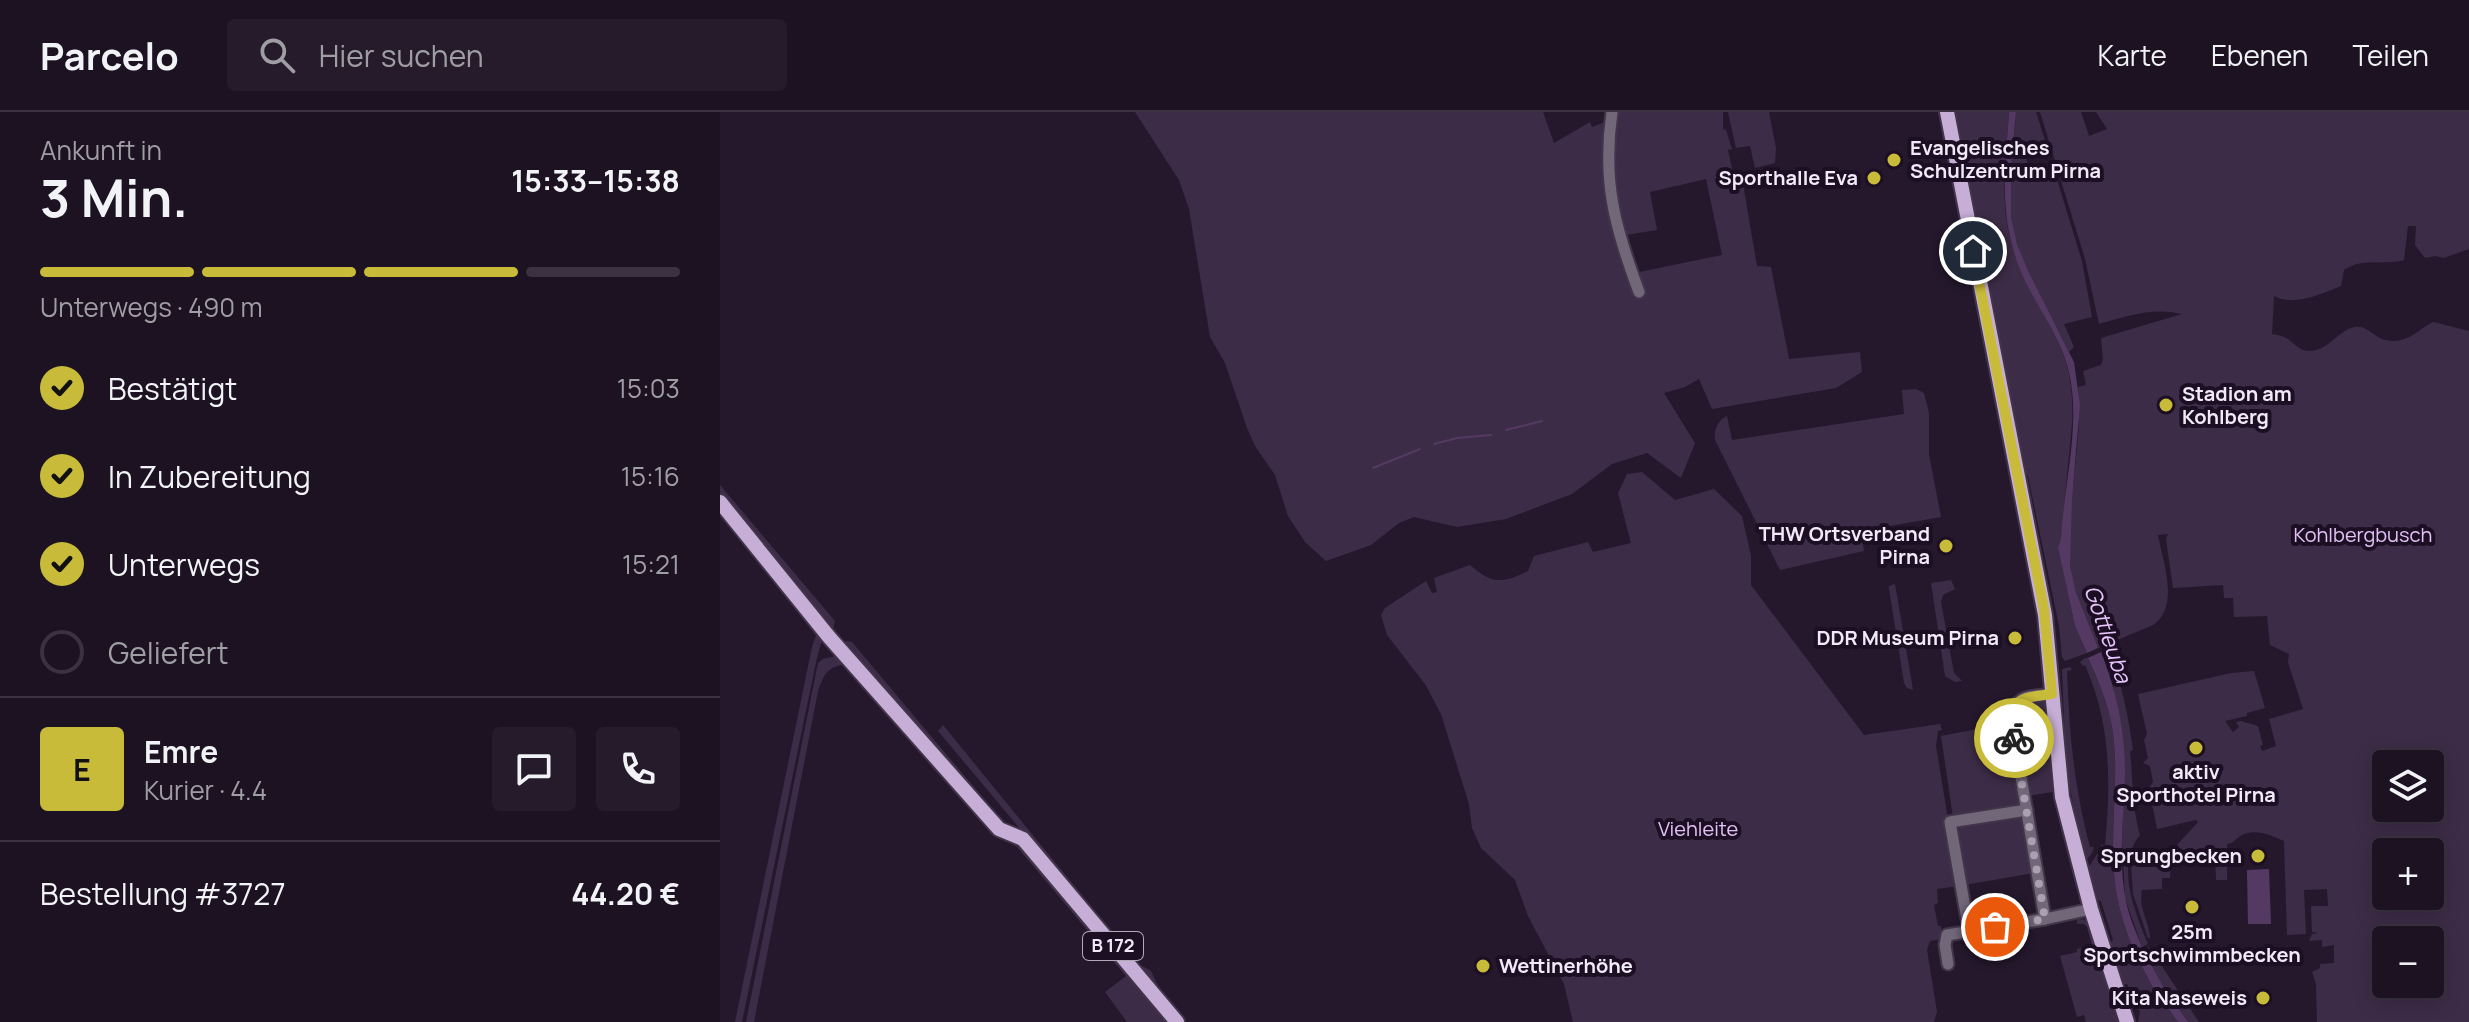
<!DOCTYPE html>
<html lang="de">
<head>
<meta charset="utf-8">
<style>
  body { margin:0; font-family:Manrope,sans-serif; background:#251b2a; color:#f1f3f6; height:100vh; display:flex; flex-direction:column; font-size:30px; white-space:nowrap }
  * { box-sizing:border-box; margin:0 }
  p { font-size:26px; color:#a09ea5 }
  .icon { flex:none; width:44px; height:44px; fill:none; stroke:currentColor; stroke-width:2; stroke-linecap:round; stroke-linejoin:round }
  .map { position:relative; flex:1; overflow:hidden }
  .details { display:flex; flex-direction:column; background:#1c1222; width:720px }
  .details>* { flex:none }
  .controls { position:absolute; left:1652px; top:638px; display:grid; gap:16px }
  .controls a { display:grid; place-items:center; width:72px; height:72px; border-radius:8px; background:#1c1222; box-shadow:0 4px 20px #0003,0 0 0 2px #3a3240; font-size:40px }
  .pin { position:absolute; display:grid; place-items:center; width:68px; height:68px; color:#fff; margin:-34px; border:4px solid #fff; border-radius:50%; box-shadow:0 2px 8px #0007 }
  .courier { position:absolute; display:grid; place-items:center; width:80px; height:80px; margin:-40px; border:6px solid #c9bb3a; border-radius:50%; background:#fff; color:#222; box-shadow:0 2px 10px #0007 }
  .head em { font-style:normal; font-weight:700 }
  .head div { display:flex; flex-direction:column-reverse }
  .head { display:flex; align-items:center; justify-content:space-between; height:136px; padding:0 40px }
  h1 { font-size:52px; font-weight:700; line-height:60px }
  .bar { display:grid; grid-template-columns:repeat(4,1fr); gap:12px 8px; align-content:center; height:96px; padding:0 40px }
  .bar i { height:10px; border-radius:6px; background:#3a3240 }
  .bar .current { background:#c9bb3a }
  .bar p { grid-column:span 4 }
  .line { display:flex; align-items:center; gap:20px; padding:0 40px; border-top:2px solid #3a3240 }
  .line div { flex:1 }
  .round { display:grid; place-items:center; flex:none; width:84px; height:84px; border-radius:8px; background:#251b2a }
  ol { padding:0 40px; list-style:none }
  li { display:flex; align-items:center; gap:24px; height:88px }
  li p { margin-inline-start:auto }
  li .icon { padding:8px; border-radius:50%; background:#c9bb3a; color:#111; stroke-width:4 }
  li:last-child { color:#a09ea5 }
  li i { width:44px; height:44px; border:4px solid #3a3240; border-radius:50% }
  header { display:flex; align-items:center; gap:48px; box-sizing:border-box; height:112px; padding:0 40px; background:#1c1222; border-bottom:2px solid #3a3240 }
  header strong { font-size:38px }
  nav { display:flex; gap:44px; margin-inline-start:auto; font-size:28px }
  .search { width:560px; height:72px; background:#251b2a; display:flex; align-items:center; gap:20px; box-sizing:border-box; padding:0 28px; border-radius:8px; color:#a09ea5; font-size:30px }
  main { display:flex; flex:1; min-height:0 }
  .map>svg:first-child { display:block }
</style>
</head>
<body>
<header>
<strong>Parcelo</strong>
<div class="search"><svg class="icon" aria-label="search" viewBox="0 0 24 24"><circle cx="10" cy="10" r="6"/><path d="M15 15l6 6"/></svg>Hier suchen</div>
<nav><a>Karte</a><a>Ebenen</a><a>Teilen</a></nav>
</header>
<main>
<section class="details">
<div class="head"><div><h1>3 Min.</h1><p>Ankunft in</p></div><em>15:33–15:38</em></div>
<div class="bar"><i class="current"></i><i class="current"></i><i class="current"></i><i></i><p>Unterwegs · 490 m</p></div>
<ol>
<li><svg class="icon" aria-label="check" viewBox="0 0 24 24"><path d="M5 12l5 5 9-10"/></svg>Bestätigt<p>15:03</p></li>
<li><svg class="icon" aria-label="check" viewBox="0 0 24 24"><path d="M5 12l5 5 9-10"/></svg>In Zubereitung<p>15:16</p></li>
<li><svg class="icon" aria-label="check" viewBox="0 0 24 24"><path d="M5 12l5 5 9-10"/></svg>Unterwegs<p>15:21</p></li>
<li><i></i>Geliefert</li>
</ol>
<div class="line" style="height:144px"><b class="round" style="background:#c9bb3a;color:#111">E</b><div><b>Emre</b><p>Kurier · 4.4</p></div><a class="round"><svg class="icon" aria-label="chat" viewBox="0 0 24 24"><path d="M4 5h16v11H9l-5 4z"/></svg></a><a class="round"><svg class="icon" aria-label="phone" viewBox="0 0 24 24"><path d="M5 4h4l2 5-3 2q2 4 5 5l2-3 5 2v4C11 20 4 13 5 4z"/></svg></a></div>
<div class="line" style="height:104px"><div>Bestellung #3727</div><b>44.20 €</b></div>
</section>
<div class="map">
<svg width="1749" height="910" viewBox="0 0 1749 910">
  <rect width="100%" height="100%" fill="#25182d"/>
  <g fill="#3d2c47" fill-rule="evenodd">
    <path d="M415,0H823L834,31L870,10L872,15L885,10L887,1L889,0C887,23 884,46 886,69C889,108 903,148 919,183L920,182L914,161L1002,143L986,67L930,80L937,118L900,124L889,58L894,0H1003V17L1006,18L1012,37L1008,38L1013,61L1021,60L1037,154L1051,155L1069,247L1140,240L1142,260L1116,276L992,297L979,267L965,275L944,281L975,331L961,366L927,341L892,352L852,382L786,407L737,415L694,405L679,411L651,433L606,449L585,430L568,404L555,363L535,334L527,316L505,251L490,225L469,97L459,68Z"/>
    <polygon points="1008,0 1049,0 1056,36 1055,51 1035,56 1030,34 1016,36"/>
    <path d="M1232,0H1289C1286,45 1279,91 1292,134C1304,177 1338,216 1348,257C1352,275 1353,294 1352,312L1341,426L1338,436L1355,514L1367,541L1345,549L1342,545L1339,514L1308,364L1302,360Z"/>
    <path d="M1296,0H1316L1326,31L1304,40L1313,67L1335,61L1362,149L1372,205L1344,212L1354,235L1349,240C1328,197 1298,154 1291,105C1286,70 1294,34 1296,0Z"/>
    <path d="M1320,0H1361L1369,24L1387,17L1376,0H1749V137L1724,146L1715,144L1705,146L1695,133L1696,114H1688L1684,148C1663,154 1643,145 1624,158L1621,174C1601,182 1574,195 1554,184L1552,222C1556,223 1560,223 1564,225C1574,229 1578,240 1591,239C1609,238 1618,218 1635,215C1652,213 1656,234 1681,228C1694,225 1702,215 1713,210L1749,219V910H1597L1596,872L1592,860L1600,856V852L1614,851V833L1602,835V828L1589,829L1592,822L1598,821L1592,820L1591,794H1608L1607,777L1584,778L1586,822L1567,823L1564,729C1551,724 1540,717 1524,722C1516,725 1515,731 1507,732V768H1496L1495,743L1451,745L1450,766H1442V777L1422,778C1418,796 1429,809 1430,826H1428L1413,782L1411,753L1448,743L1478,710L1476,708L1437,717L1429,676L1433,670L1430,654L1423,651L1428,646L1424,628L1427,622L1418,582L1511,561L1534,559L1545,596L1527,601V604L1505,609L1513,620L1519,615L1516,610L1521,609L1538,614L1543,633L1540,634L1542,639L1556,634L1549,607L1583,597L1568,550L1569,542L1550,533L1547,504L1514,505L1513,486H1504L1503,473L1453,476L1446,427L1448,422L1438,423C1443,450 1460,495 1433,513L1378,536C1365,511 1353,482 1350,454C1344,394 1364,334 1358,275L1366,273L1363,259L1381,253L1383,248L1381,226L1462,202C1432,195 1408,204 1379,212L1365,147ZM1666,652H1710V696H1666ZM1666,740H1710V784H1666ZM1666,828H1710V872H1666Z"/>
    <path d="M1196,277L1204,281L1209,301V342L1221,405L1141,419L1144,439L1060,458L995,328C994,318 997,309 1007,304L1012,328L1184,302L1182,278Z"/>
    <path d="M922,360L955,388L994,377L1022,404L1031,444V473L1144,623L1220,612L1222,618L1218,619L1216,634L1239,774L1217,777L1218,791L1214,793L1218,814H1221L1222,827L1210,829L1207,838L1217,900L1214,910H853L844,872L808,804L795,768L761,736L752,716L749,692L721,602L705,572L667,523L661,503L665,496L706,469L712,481L717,480L714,466L750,453C772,472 782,472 808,459L814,444L868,430L873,440L911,431L898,381L907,362Z"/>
    <polygon points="0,373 115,509 113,517 101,531 96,550 22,910 15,910 92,535 99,514 105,507 0,382"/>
    <polygon points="1231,468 1235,477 1223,483 1221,490 1234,561 1242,569 1235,570 1225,564 1211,471"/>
    <polygon points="1175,472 1193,578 1187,576 1184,571 1169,477 1169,474"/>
    <path d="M127,529L132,530L451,910H407L385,880L406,864L150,561L129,551C107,556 106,558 98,579L34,910H26L98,551L103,547L116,544L122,532Z"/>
    <path d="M1384,538C1400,551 1410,616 1413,638L1410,639C1413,667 1412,696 1420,723C1395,753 1415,801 1428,832L1422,835L1405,786L1402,729L1405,658L1392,566L1381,540Z"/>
    <path d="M1365,546H1368C1378,568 1388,591 1392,615C1400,664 1390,713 1394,762C1396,789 1404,814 1414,839L1408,842L1409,844L1415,841L1432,874L1458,910H1418L1420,900L1407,872H1404L1390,831L1393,828L1381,789L1378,788L1368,756L1378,741H1381V733H1385C1391,671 1391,611 1365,553L1363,554L1360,550Z"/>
    <path d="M1350,555L1352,558L1347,559C1349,620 1354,675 1370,735H1374L1372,741L1367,747L1364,746L1362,737L1346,655L1342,557Z"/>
    <polygon points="1325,587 1333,680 1308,684 1294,600 1304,590"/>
    <polygon points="1283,612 1288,613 1303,697 1233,705 1221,624"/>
    <polygon points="223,613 417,851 431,859 441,880 466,910 462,910 218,619"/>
    <polygon points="1304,701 1314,761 1244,773 1235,714"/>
    <polygon points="1357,807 1368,808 1399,910 1366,910 1364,903 1357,905 1340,844 1357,840 1357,837 1372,833 1367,815 1364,812 1357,812"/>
    <polygon points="1429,835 1479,910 1468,910 1443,874 1423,838"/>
  </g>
  <g fill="#543a62">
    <path d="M1289,0H1296L1291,53V105L1297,132L1308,159L1354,250L1360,293L1352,387L1350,454L1356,481L1378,536L1367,541L1355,514L1338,436L1341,426C1344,370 1362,310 1348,256C1339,222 1316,194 1302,162C1278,107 1285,59 1289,0Z"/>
    <path d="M1381,540C1396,577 1405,619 1405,660C1405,702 1397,747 1406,789C1409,805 1416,820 1422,835L1414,839C1404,814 1396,789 1394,762C1390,713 1400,664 1392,615C1388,591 1378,568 1368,546Z"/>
    <polygon points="1549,757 1551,812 1528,812 1527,758"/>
    <polygon points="1423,838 1443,874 1468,910 1458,910 1432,874 1415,841"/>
  </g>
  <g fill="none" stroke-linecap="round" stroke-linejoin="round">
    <g stroke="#543a62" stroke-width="2">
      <polyline points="786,318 822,309"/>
      <polyline points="714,332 737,326 771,323"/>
      <polyline points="653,356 700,337"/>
    </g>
    <g stroke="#423549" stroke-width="15">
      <g id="minor">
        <path d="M892,0C882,69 895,116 919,180"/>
        <path d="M1325,807L1291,606C1295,582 1311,585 1332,582"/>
        <polyline points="1249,819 1230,710 1307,698"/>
        <polyline points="1228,852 1225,833 1227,823 1325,807 1371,797"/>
      </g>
    </g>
    <g stroke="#423549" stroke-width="18">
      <g id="major">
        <polyline points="1227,0 1325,503 1342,685 1371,797 1407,910"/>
        <polyline points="0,390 109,525 279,717 303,727 457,910"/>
      </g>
    </g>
    <use href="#minor" stroke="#726679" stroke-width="11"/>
    <use href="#major" stroke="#c7aed6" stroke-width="14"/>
  </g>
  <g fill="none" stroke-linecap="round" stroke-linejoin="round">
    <polyline stroke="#aaa0b1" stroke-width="8" stroke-dasharray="0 14.4" points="1275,815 1325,807 1294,626"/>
    <path stroke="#c9bb3a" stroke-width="10" d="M1253,139L1324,497L1332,582C1297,586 1287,588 1294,626"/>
  </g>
  <g fill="#c9bb3a" stroke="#1c0f23" stroke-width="3">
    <circle cx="1174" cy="48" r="8"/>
    <circle cx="1154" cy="66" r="8"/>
    <circle cx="1446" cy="293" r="8"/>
    <circle cx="1226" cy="434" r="8"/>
    <circle cx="1295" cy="526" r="8"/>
    <circle cx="1476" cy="636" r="8"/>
    <circle cx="1538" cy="744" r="8"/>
    <circle cx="1472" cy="795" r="8"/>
    <circle cx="763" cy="854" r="8"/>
    <circle cx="1543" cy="886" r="8"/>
  </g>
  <g text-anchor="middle" stroke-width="8" stroke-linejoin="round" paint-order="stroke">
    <rect fill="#1c0f23" stroke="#b2a8b8" stroke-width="2" x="363" y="820" width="60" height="28" rx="6"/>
    <g font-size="18" font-weight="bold" fill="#f2e9f8">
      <text x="393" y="840">B 172</text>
    </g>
    <g font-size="20" font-weight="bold" fill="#f2e9f8" stroke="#1c0f23" text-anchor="end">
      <text x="1190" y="43" text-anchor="start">Evangelisches<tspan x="1190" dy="23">Schulzentrum Pirna</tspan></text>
      <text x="1138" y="73">Sporthalle Eva</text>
      <text x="1462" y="289" text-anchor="start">Stadion am<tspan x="1462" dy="23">Kohlberg</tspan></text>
      <text x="1210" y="429">THW Ortsverband<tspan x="1210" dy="23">Pirna</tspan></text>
      <text x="1279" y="533">DDR Museum Pirna</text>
      <text x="1476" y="667" text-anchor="middle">aktiv<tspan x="1476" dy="23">Sporthotel Pirna</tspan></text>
      <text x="1522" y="751">Sprungbecken</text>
      <text x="1472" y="827" text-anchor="middle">25m<tspan x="1472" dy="23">Sportschwimmbecken</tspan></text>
      <text x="779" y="861" text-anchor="start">Wettinerhöhe</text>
      <text x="1527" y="893">Kita Naseweis</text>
    </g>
    <g font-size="20" fill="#e2c0f6" stroke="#1c0f23">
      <text x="1643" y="430">Kohlbergbusch</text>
      <text x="978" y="724">Viehleite</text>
    </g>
    <g font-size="22" font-style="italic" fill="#e8c6fd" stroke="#1c0f23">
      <text transform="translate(1388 522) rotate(71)" y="8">Gottleuba</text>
    </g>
  </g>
</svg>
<div class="controls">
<a><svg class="icon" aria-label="layers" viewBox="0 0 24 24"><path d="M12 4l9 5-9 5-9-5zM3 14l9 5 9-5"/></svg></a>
<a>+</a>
<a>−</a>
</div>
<div class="pin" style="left:1275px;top:815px;background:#ea580c"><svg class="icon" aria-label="bag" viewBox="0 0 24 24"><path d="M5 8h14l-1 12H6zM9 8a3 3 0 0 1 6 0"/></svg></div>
<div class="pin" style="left:1253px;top:139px;background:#1f2937"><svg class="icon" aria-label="home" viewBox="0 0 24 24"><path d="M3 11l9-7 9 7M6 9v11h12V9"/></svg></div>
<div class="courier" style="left:1294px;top:626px"><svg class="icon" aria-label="bike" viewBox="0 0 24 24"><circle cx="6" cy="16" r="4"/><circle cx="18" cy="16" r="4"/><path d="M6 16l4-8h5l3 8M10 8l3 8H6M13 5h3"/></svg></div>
</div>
</main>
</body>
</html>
